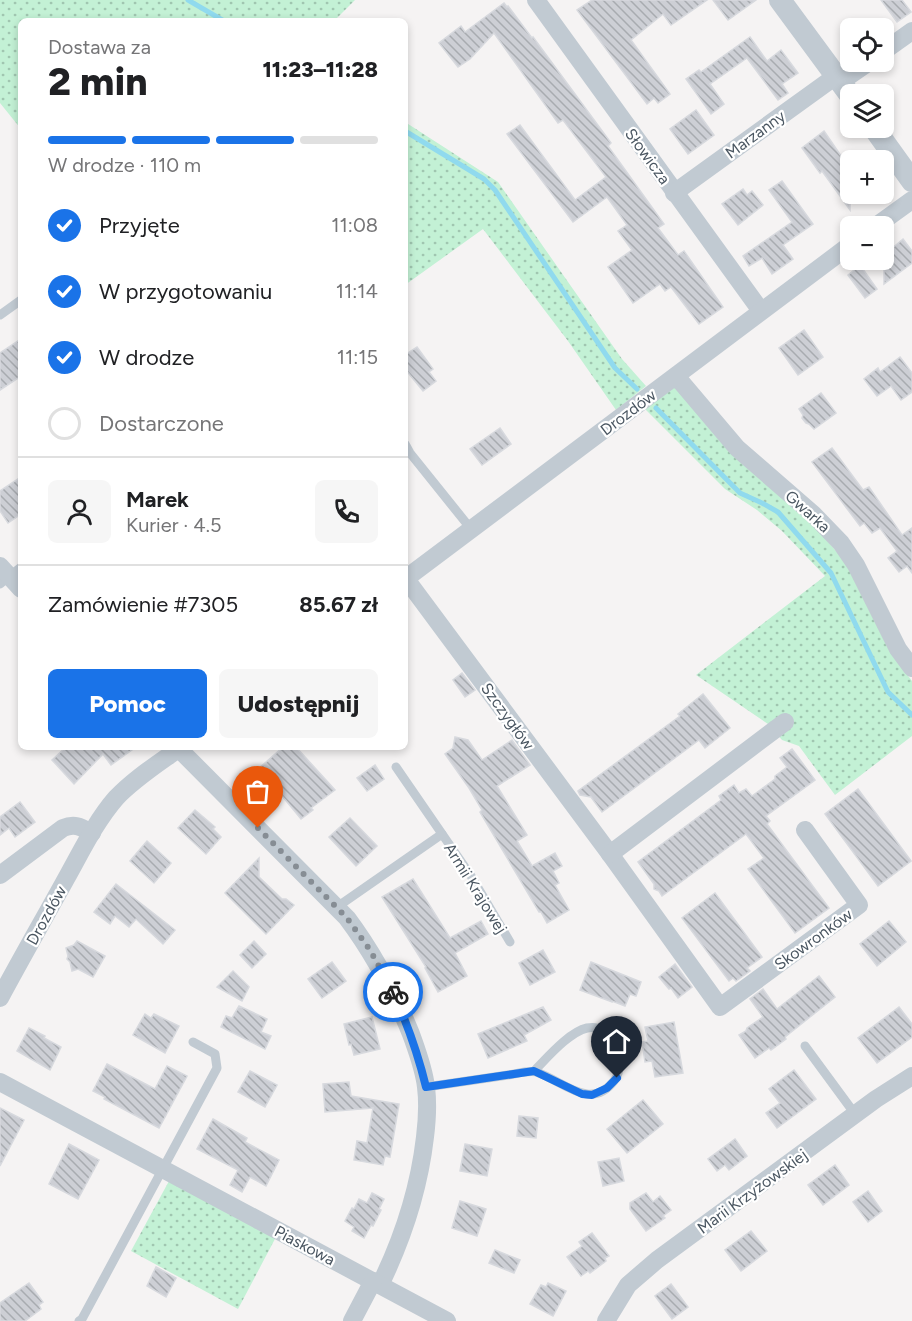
<!DOCTYPE html>
<html lang="pl">
<head>
<meta charset="utf-8">
<style>
  body { margin:0; font-family:Figtree,sans-serif; background:#f6f6f6; color:#202124; height:100vh; display:flex; flex-direction:column; font-size:22px; white-space:nowrap }
  * { box-sizing:border-box; margin:0 }
  p { font-size:20px; color:#757577 }
  .icon { flex:none; width:33px; height:33px; fill:none; stroke:currentColor; stroke-width:2; stroke-linecap:round; stroke-linejoin:round }
  .map { position:relative; flex:1; overflow:hidden }
  .drawer { position:absolute; left:18px; top:18px; width:390px; height:732px; display:flex; flex-direction:column; background:#fff; border-radius:9px; box-shadow:0 3px 9px #0003 }
  .drawer>* { flex:none }
  .buttons { position:absolute; left:840px; top:18px; display:grid; gap:12px }
  .buttons a { display:grid; place-items:center; width:54px; height:54px; border-radius:9px; background:#fff; box-shadow:0 3px 9px #0003; font-size:30px }
  .pin { position:absolute; display:grid; place-items:center; width:51px; height:51px; color:#fff; margin:-62px -26px; border-radius:50% 50% 50% 0; rotate:-45deg; box-shadow:0 0 6px #0007 }
  .pin .icon { rotate:45deg }
  .courier { position:absolute; display:grid; place-items:center; width:60px; height:60px; margin:-30px; border:4px solid #1a73e8; border-radius:50%; background:#fff; color:#222; box-shadow:0 2px 8px #0007 }
  .summary em { font-style:normal; font-weight:800 }
  .summary div { display:flex; flex-direction:column-reverse }
  .summary { display:flex; align-items:center; justify-content:space-between; height:102px; padding:0 30px }
  h1 { font-size:39px; font-weight:800; line-height:45px }
  .bar { display:grid; grid-template-columns:repeat(4,1fr); gap:9px 6px; align-content:center; height:72px; padding:0 30px }
  .bar i { height:8px; border-radius:4px; background:#e0e0e0 }
  .bar .selected { background:#1a73e8 }
  .bar p { grid-column:span 4 }
  .line { display:flex; align-items:center; gap:15px; padding:0 30px; border-top:2px solid #e0e0e0 }
  .line div { flex:1 }
  .round { display:grid; place-items:center; flex:none; width:63px; height:63px; border-radius:9px; background:#f6f6f6 }
  ol { padding:0 30px; list-style:none }
  li { display:flex; align-items:center; gap:18px; height:66px }
  li p { margin-inline-start:auto }
  li .icon { padding:6px; border-radius:50%; background:#1a73e8; color:#fff; stroke-width:4 }
  li:last-child { color:#757577 }
  li i { width:33px; height:33px; border:3px solid #e0e0e0; border-radius:50% }
  .action { display:flex; gap:12px; margin-top:auto; padding:12px 30px }
  .action a { flex:1; height:69px; border-radius:9px; background:#1a73e8; color:#fff; font-size:24px; font-weight:800; line-height:69px; text-align:center }
  .action a+a { background:#f6f6f6; color:#202124 }
  .map>svg:first-child { display:block }
</style>
</head>
<body>
<div class="map">
<svg width="912" height="1321" viewBox="0 0 912 1321">
  <defs>
    <pattern id="green-dots" width="8" height="8" patternUnits="userSpaceOnUse" patternTransform="scale(1.5)"><rect width="8" height="8" fill="#c3f1d5"/><path d="M2 2h.1M6 6h.1" fill="none" stroke="#a0c6b0" stroke-width="1.8" stroke-linecap="round"/></pattern>
    <pattern id="building-back-hatch" width="6" height="6" patternUnits="userSpaceOnUse" patternTransform="scale(1.5)"><rect width="6" height="6" fill="#cdcfd5"/><path d="M-1 5l2 2M0 0l6 6M5-1l2 2" fill="none" stroke="#a8abb0"/></pattern>
  </defs>
  <rect width="100%" height="100%" fill="#f5f3f3"/>
  <g fill="url(#green-dots)">
    <polygon points="0,0 355,0 334,21 21,21 21,129 0,103"/>
    <polygon points="405,122 498,182 622,359 646,386 616,410 568,341 483,229 405,285"/>
    <polygon points="677,384 807,517 847,564 897,661 912,681 912,736 835,795 799,746 782,740 768,724 696,675 825,576 782,531 757,510 725,489 645,409"/>
    <polygon points="169,1181 276,1237 238,1309 131,1251"/>
  </g>
  <g fill="none" stroke-linecap="round" stroke-linejoin="round">
    <g stroke="#90daee" stroke-width="5">
      <polyline points="188,0 224,21"/>
      <polyline points="405,131 484,179 495,190 615,368 637,389"/>
      <polyline points="656,408 740,493 762,503 778,512 831,573 888,692 912,715"/>
    </g>
  </g>
  <g fill="url(#building-back-hatch)" stroke="#d7d9de" stroke-width="1.5">
    <polygon points="592,0 707,0 671,25 663,14 631,40 670,94 658,103 654,98 647,104 577,10"/>
    <polygon points="713,0 756,0 728,20"/>
    <polygon points="881,0 902,0 911,12 897,22"/>
    <polygon points="504,3 507,7 508,6 532,38 533,37 611,143 608,146 664,224 658,228 678,255 684,251 723,307 699,324 671,287 665,291 660,284 633,303 608,267 632,250 618,231 627,225 607,197 573,222 507,134 520,125 575,200 606,177 563,120 558,123 494,33 470,59 458,67 439,43 461,26 465,32"/>
    <polygon points="750,37 767,61 781,50 798,73 782,84 788,93 778,100 747,58 710,84 724,104 711,114 686,79 699,70 701,72"/>
    <polygon points="696,110 714,135 688,154 670,129"/>
    <polygon points="824,131 850,169 850,210 822,171 820,173 802,148"/>
    <polygon points="782,181 813,224 783,245 793,259 772,274 762,258 749,266 743,256 792,222 769,190"/>
    <polygon points="743,189 747,195 752,191 763,205 738,225 722,204"/>
    <polygon points="903,239 912,251 912,263 884,284 884,255"/>
    <polygon points="860,265 877,289 865,298 848,275"/>
    <polygon points="804,330 823,357 798,375 779,348"/>
    <polygon points="21,339 21,376 0,390 0,353"/>
    <polygon points="417,347 433,369 429,372 436,381 423,391 405,369 405,355"/>
    <polygon points="900,357 912,373 912,392 901,400 891,386 877,396 864,379 878,368 880,372"/>
    <polygon points="821,393 836,413 814,429 809,424 806,423 802,418 803,415 799,409"/>
    <polygon points="500,428 511,444 482,465 470,449"/>
    <polygon points="832,448 863,490 869,487 902,535 912,528 912,573 907,566 899,572 888,558 897,551 880,528 872,533 864,523 860,526 812,462"/>
    <polygon points="21,477 21,514 8,523 0,511 0,491"/>
    <polygon points="462,673 475,690 465,697 453,680"/>
    <polygon points="703,694 730,728 705,748 699,740 602,812 591,797 580,795 578,791 680,716 678,714"/>
    <polygon points="455,737 468,740 482,760 512,740 530,765 497,786 527,835 517,841 532,866 555,853 562,866 553,871 559,883 555,885 569,910 547,923 541,912 539,912 480,812 482,810 469,788 445,754 453,748"/>
    <polygon points="66,747 136,747 111,765 103,754 74,784 52,760"/>
    <polygon points="283,747 296,747 335,790 311,808 313,810 301,819 278,791 267,800 248,778"/>
    <polygon points="792,749 815,780 766,816 770,821 767,824 829,908 795,933 748,869 764,858 746,834 662,896 659,891 654,889 654,884 638,862 721,800 719,796 734,785 739,793 746,789 752,796 775,779 775,776 787,767 780,758"/>
    <polygon points="375,765 384,779 367,791 357,778"/>
    <polygon points="858,789 911,861 878,886 825,814"/>
    <polygon points="20,802 35,822 15,837 9,828 0,835 0,817"/>
    <polygon points="195,810 215,827 213,829 221,837 206,854 178,828"/>
    <polygon points="350,818 377,846 356,866 329,837"/>
    <polygon points="147,841 171,863 154,883 130,861"/>
    <polygon points="259,858 259,877 282,899 286,899 294,905 266,934 225,893"/>
    <polygon points="413,879 450,938 481,921 488,934 455,953 467,976 438,992 425,968 426,967 382,897"/>
    <polygon points="116,884 175,930 163,944 136,919 129,927 115,916 110,924 94,912"/>
    <polygon points="715,893 762,957 747,968 750,971 736,981 733,978 729,981 682,918"/>
    <polygon points="889,921 906,942 877,966 860,944"/>
    <polygon points="77,941 105,956 93,977 78,969 72,971 70,962 67,959 68,956 66,948 74,945"/>
    <polygon points="254,941 266,954 252,968 240,955"/>
    <polygon points="543,950 555,972 530,985 519,963"/>
    <polygon points="332,962 346,981 322,998 308,979"/>
    <polygon points="591,962 641,982 636,996 630,994 625,1006 612,1001 612,1002 580,990"/>
    <polygon points="675,964 692,987 678,998 671,988 669,989 659,977"/>
    <polygon points="233,971 249,987 242,1001 217,987"/>
    <polygon points="819,976 835,997 785,1037 786,1039 771,1050 769,1048 755,1058 739,1035 746,1031 747,1028 763,1017 750,999 763,989 777,1009"/>
    <polygon points="239,1006 267,1019 261,1032 271,1036 265,1049 221,1027 226,1016 232,1018"/>
    <polygon points="543,1007 551,1020 524,1035 527,1041 488,1058 478,1034"/>
    <polygon points="899,1007 912,1024 912,1037 877,1063 858,1038"/>
    <polygon points="145,1014 151,1018 154,1014 179,1026 165,1053 133,1035"/>
    <polygon points="372,1017 380,1049 354,1055 351,1044 349,1045 344,1024"/>
    <polygon points="674,1022 683,1073 655,1077 652,1061 645,1062 642,1042 648,1041 645,1027"/>
    <polygon points="29,1028 45,1036 44,1038 61,1047 50,1070 17,1051"/>
    <polygon points="107,1064 155,1089 167,1066 187,1076 159,1128 104,1099 105,1097 93,1091"/>
    <polygon points="794,1070 816,1099 777,1128 766,1113 780,1103 769,1089"/>
    <polygon points="250,1071 277,1085 265,1107 238,1092"/>
    <polygon points="349,1082 351,1096 399,1104 390,1157 385,1156 383,1165 354,1160 357,1141 367,1143 373,1108 325,1112 323,1084"/>
    <polygon points="643,1100 663,1124 627,1153 607,1129"/>
    <polygon points="0,1108 24,1120 0,1166"/>
    <polygon points="519,1116 538,1118 536,1138 517,1136"/>
    <polygon points="213,1119 247,1138 245,1142 279,1160 266,1186 250,1177 242,1192 230,1185 238,1170 197,1149"/>
    <polygon points="735,1139 747,1156 729,1170 725,1165 717,1171 708,1159"/>
    <polygon points="69,1144 99,1160 78,1199 49,1184"/>
    <polygon points="465,1144 492,1149 487,1176 460,1171"/>
    <polygon points="619,1158 624,1181 603,1186 598,1162"/>
    <polygon points="835,1165 849,1185 823,1205 808,1185"/>
    <polygon points="868,1191 882,1211 868,1222 853,1202"/>
    <polygon points="372,1193 384,1199 379,1209 381,1210 373,1226 371,1225 364,1238 352,1231 354,1227 345,1221 352,1208 354,1209 359,1199 367,1203"/>
    <polygon points="646,1193 653,1202 660,1196 671,1210 663,1216 665,1218 646,1231 630,1209 630,1203"/>
    <polygon points="460,1201 486,1209 477,1236 452,1228"/>
    <polygon points="751,1231 767,1251 741,1271 725,1250"/>
    <polygon points="592,1233 609,1256 605,1258 606,1261 590,1273 588,1271 581,1276 567,1257 582,1246 579,1242"/>
    <polygon points="495,1250 520,1260 514,1273 489,1263"/>
    <polygon points="156,1267 176,1278 166,1297 147,1286"/>
    <polygon points="29,1283 43,1302 39,1305 41,1309 25,1321 0,1321 0,1303"/>
    <polygon points="548,1283 566,1291 553,1316 530,1304 541,1285 546,1287"/>
    <polygon points="671,1284 688,1307 672,1319 655,1296"/>
  </g>
  <g fill="none" stroke-linecap="round" stroke-linejoin="round">
    <g stroke="#c1cad2" stroke-width="9">
      <polyline points="0,315 21,300"/>
      <polyline points="405,444 410,453 471,529"/>
      <polyline points="0,584 21,567"/>
      <polyline points="396,767 471,876 510,942"/>
      <polyline points="337,907 442,834"/>
      <polyline points="805,1046 855,1114"/>
      <path d="M426,1087C454,1083 481,1079 508,1075C516,1074 528,1070 536,1072C562,1080 590,1112 614,1081C628,1064 613,1022 587,1028C569,1032 547,1058 534,1071"/>
      <polyline points="79,1321 82,1319 217,1068 215,1054 193,1042"/>
    </g>
    <g stroke="#c1cad2" stroke-width="18">
      <polyline points="536,0 761,311"/>
      <polyline points="884,51 912,31"/>
      <polyline points="840,82 869,62"/>
      <polyline points="674,193 836,76"/>
      <polyline points="876,226 912,200"/>
      <polyline points="676,376 737,448 813,514 841,543 856,565 898,649 912,668"/>
      <polyline points="0,566 21,589"/>
      <polyline points="405,579 850,245"/>
      <polyline points="406,579 610,854 720,1007 859,905 805,830"/>
      <path d="M177,747L347,918C374,954 394,992 411,1034C417,1051 424,1069 426,1087C428,1103 427,1121 425,1137C419,1189 403,1238 380,1285"/>
      <polyline points="610,854 785,722"/>
      <path d="M0,875L63,828C75,823 81,827 92,833"/>
      <path d="M0,998C22,957 45,917 67,877C82,850 96,821 116,798C135,778 159,763 181,747"/>
      <polyline points="0,1082 447,1321"/>
      <polyline points="352,1321 373,1281"/>
      <polyline points="606,1321 628,1285 657,1260 876,1099 912,1076"/>
    </g>
    <g stroke="#c1cad2" stroke-width="22">
      <polyline points="780,0 850,95"/>
      <polyline points="874,128 912,181"/>
    </g>
  </g>
  <g fill="none" stroke-linecap="round" stroke-linejoin="round">
    <polyline stroke="#868d94" stroke-width="6" stroke-dasharray="0 10.8" points="258,828 347,918 370,950 393,992"/>
    <path stroke="#1a73e8" stroke-width="8" d="M393,992C407,1023 418,1054 426,1087L534,1071L582,1094L592,1095L607,1088L617,1078"/>
  </g>
  <g text-anchor="middle" stroke-width="4.5" stroke-linejoin="round" paint-order="stroke">
    <g font-size="16" fill="#4a5661" stroke="#fff">
      <text transform="translate(755 134) rotate(-36)" y="6">Marzanny</text>
      <text transform="translate(648 156) rotate(54)" y="6">Słowicza</text>
      <text transform="translate(628 412) rotate(-37)" y="6">Drozdów</text>
      <text transform="translate(808 511) rotate(42)" y="6">Gwarka</text>
      <text transform="translate(508 716) rotate(54)" y="6">Szczygłów</text>
      <text transform="translate(476 888) rotate(58)" y="6">Armii Krajowej</text>
      <text transform="translate(46 915) rotate(-61)" y="6">Drozdów</text>
      <text transform="translate(813 939) rotate(-36)" y="6">Skowronków</text>
      <text transform="translate(752 1191) rotate(-36)" y="6">Marii Krzyżowskiej</text>
      <text transform="translate(305 1245) rotate(28)" y="6">Piaskowa</text>
    </g>
  </g>
</svg>
<div class="buttons">
<a><svg class="icon" aria-label="locate" viewBox="0 0 24 24"><circle cx="12" cy="12" r="6"/><path d="M12 2v4M12 18v4M2 12h4M18 12h4"/></svg></a>
<a><svg class="icon" aria-label="layers" viewBox="0 0 24 24"><path d="M12 4l9 5-9 5-9-5zM3 14l9 5 9-5"/></svg></a>
<a>+</a>
<a>−</a>
</div>
<div class="pin" style="left:258px;top:828px;background:#ea580c"><svg class="icon" aria-label="bag" viewBox="0 0 24 24"><path d="M5 8h14l-1 12H6zM9 8a3 3 0 0 1 6 0"/></svg></div>
<div class="pin" style="left:617px;top:1078px;background:#1f2937"><svg class="icon" aria-label="home" viewBox="0 0 24 24"><path d="M3 11l9-7 9 7M6 9v11h12V9"/></svg></div>
<div class="courier" style="left:393px;top:992px"><svg class="icon" aria-label="bike" viewBox="0 0 24 24"><circle cx="6" cy="16" r="4"/><circle cx="18" cy="16" r="4"/><path d="M6 16l4-8h5l3 8M10 8l3 8H6M13 5h3"/></svg></div>
<section class="drawer">
<div class="summary"><div><h1>2 min</h1><p>Dostawa za</p></div><em>11:23–11:28</em></div>
<div class="bar"><i class="selected"></i><i class="selected"></i><i class="selected"></i><i></i><p>W drodze · 110 m</p></div>
<ol>
<li><svg class="icon" aria-label="check" viewBox="0 0 24 24"><path d="M5 12l5 5 9-10"/></svg>Przyjęte<p>11:08</p></li>
<li><svg class="icon" aria-label="check" viewBox="0 0 24 24"><path d="M5 12l5 5 9-10"/></svg>W przygotowaniu<p>11:14</p></li>
<li><svg class="icon" aria-label="check" viewBox="0 0 24 24"><path d="M5 12l5 5 9-10"/></svg>W drodze<p>11:15</p></li>
<li><i></i>Dostarczone</li>
</ol>
<div class="line" style="height:108px"><a class="round"><svg class="icon" aria-label="person" viewBox="0 0 24 24"><circle cx="12" cy="8" r="4"/><path d="M4 21q1-7 8-7t8 7"/></svg></a><div><b>Marek</b><p>Kurier · 4.5</p></div><a class="round"><svg class="icon" aria-label="phone" viewBox="0 0 24 24"><path d="M5 4h4l2 5-3 2q2 4 5 5l2-3 5 2v4C11 20 4 13 5 4z"/></svg></a></div>
<div class="line" style="height:78px"><div>Zamówienie #7305</div><b>85.67 zł</b></div>
<div class="action"><a>Pomoc</a><a>Udostępnij</a></div>
</section>
</div>
</body>
</html>
